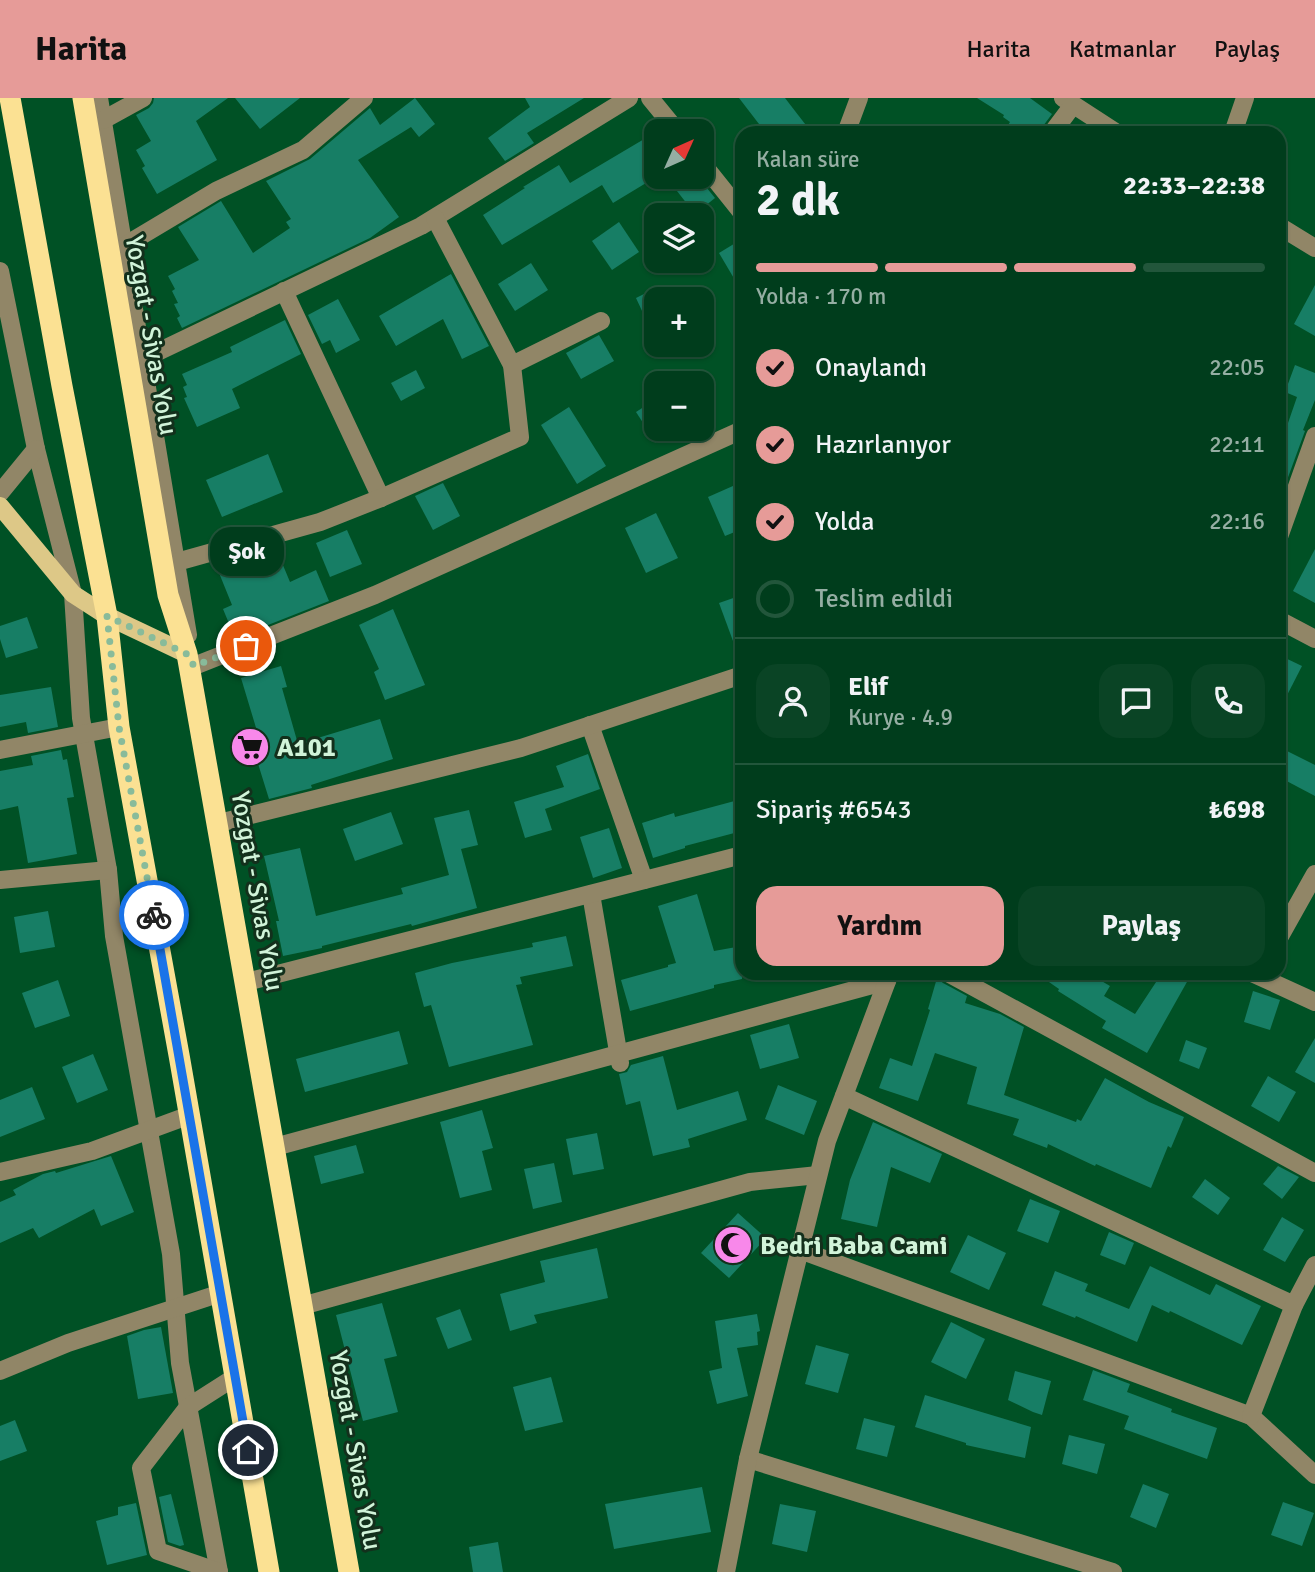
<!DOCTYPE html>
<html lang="tr">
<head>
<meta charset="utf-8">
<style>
  body { margin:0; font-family:Signika,sans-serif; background:#0a4425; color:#f1f3f6; height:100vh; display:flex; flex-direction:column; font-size:26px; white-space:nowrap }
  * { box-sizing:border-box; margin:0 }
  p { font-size:23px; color:#95aea3 }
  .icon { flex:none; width:38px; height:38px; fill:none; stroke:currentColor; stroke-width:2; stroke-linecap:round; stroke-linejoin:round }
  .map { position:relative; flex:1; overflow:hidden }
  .details { position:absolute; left:735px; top:28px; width:551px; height:854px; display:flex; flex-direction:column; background:#003d1c; border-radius:21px; box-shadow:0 2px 5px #0004,0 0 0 2px #22563b }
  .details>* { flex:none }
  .needle { width:46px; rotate:45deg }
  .fabs { position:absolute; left:644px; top:21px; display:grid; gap:14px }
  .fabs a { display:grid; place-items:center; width:70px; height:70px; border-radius:14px; background:#003d1c; box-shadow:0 2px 5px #0004,0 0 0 2px #22563b; font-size:35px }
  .pin { position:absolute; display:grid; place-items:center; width:60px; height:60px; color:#fff; margin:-30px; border:4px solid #fff; border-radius:50%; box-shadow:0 2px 7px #0007 }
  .courier { position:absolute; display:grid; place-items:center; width:70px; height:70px; margin:-35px; border:5px solid #1a73e8; border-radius:50%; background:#fff; color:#222; box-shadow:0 2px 9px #0007 }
  .bubble { position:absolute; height:49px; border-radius:21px; background:#003d1c; box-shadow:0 2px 5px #0004,0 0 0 2px #22563b; font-size:23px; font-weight:700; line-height:49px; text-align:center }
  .headline em { font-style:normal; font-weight:700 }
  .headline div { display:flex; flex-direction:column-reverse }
  .headline { display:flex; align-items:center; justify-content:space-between; height:119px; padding:0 21px }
  h1 { font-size:46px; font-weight:700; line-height:52px }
  .bar { display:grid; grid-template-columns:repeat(4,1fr); gap:10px 7px; align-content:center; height:84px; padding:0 21px }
  .bar i { height:9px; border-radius:5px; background:#22563b }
  .bar .on { background:#e69b98 }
  .bar p { grid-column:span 4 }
  .line { display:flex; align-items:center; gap:18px; padding:0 21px; border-top:2px solid #22563b }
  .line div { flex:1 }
  .round { display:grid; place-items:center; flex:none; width:74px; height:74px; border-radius:21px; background:#0a4425 }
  ol { padding:0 21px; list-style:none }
  li { display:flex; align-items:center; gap:21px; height:77px }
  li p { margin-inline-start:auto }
  li .icon { padding:7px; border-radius:50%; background:#e69b98; color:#111; stroke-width:4 }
  li:last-child { color:#95aea3 }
  li i { width:38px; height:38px; border:4px solid #22563b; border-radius:50% }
  .action { display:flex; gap:14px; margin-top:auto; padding:14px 21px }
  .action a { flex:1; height:80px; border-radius:21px; background:#e69b98; color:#111; font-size:28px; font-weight:700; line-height:80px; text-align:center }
  .action a+a { background:#0a4425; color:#f1f3f6 }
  header { display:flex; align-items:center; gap:42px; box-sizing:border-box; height:98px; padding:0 35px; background:#e69b98; color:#111 }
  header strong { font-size:33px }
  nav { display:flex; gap:38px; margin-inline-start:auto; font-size:24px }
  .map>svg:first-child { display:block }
</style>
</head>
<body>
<header>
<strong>Harita</strong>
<nav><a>Harita</a><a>Katmanlar</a><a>Paylaş</a></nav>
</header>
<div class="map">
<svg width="1315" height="1474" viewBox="0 0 1315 1474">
  <rect width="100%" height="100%" fill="#005125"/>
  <g fill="#177e65">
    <polygon points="154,0 228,0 196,23 217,62 157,96 142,70 145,68 136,52 151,43 136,17 149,10 153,5"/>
    <polygon points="235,0 300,0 260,31"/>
    <polygon points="415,0 435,26 419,39 411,29 358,62 399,119 370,140 182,230 177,220 180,218 174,206 178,205 172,193 175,191 168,178 199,162 178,129 221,103 253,155 290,130 286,124 291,121 266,83 310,61 370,10 380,27"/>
    <polygon points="525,0 584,0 527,35 534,45 505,63 488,40 530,9"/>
    <polygon points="739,0 785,0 812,35 766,35"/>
    <polygon points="977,0 1030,0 1052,16 1043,28 1041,35 1003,35 1010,24 1003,19 1004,17"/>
    <polygon points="656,34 656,79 613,105 602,87 502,147 483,117 525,90 523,89 559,67 570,85"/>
    <polygon points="666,79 698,79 715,100 695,116"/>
    <polygon points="619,124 639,154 612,172 592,143"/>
    <polygon points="742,141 742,194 719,155"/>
    <polygon points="531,165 548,192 515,213 498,186"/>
    <polygon points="451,176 489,248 462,261 443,221 396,248 379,218"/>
    <polygon points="1315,187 1315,238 1294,226"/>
    <polygon points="656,190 656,243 636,200"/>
    <polygon points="338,201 360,242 336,255 330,242 322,246 308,217"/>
    <polygon points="285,222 301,256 232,291 240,310 197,329 184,300 187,299 183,289 187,287 182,276 232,254 230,249"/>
    <polygon points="599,237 614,263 581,281 566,255"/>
    <polygon points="1295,267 1315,275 1315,302 1303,332 1305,333 1279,404 1279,351 1297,299 1285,294"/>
    <polygon points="416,272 425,290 401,303 391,285"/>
    <polygon points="656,301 656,345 636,314"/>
    <polygon points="569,309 606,368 577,386 541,327"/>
    <polygon points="268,356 283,394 222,419 206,382"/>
    <polygon points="742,384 742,431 725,438 708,399"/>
    <polygon points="443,385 460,418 433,432 415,398"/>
    <polygon points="656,415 678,460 646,475 625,430"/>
    <polygon points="347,432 362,466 330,479 316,445"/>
    <polygon points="275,448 290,484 316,472 329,503 235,540 223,511 232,507 215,465"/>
    <polygon points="1315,451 1315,505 1293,493"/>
    <polygon points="742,497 742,561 740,562 719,505"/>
    <polygon points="393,511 425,587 385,602 374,574 379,571 359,527"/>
    <polygon points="27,519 38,550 6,560 0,541 0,528"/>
    <polygon points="1279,557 1302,568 1279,613"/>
    <polygon points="281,568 287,589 282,590 298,646 380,621 393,661 311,687 312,690 269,701 255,656 263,653 241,580"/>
    <polygon points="51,589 58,629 28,635 26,624 0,629 0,597"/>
    <polygon points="1279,649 1315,667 1315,698 1279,679"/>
    <polygon points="61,652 63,662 67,661 74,699 67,700 77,756 28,765 18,708 0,712 0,673 33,667 31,658"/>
    <polygon points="588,656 600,691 545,711 552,732 525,740 514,704 564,689 556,668"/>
    <polygon points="742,701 742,733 685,748 685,750 653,760 642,725 674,715 675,719"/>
    <polygon points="469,712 478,747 461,751 477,810 412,828 411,826 322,848 322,850 283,858 276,823 279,823 264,758 300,750 316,818 403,796 401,790 449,777 434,720"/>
    <polygon points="391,714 403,746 355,763 343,731"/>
    <polygon points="609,730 622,770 593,780 580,739"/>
    <polygon points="697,796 714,853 742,848 742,881 714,887 714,890 630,913 621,882 668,869 668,867 676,865 658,808"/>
    <polygon points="48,813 55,849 20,855 14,819"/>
    <polygon points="566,838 573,868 520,879 522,886 516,887 533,947 449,969 431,907 424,909 415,875 452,865 533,849 532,845"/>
    <polygon points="1036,875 1088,875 1110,888 1104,898 1135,916 1162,875 1192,875 1147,955 1102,930 1106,923 1058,893 1059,891"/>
    <polygon points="937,880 943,885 967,898 965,905 1000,916 1024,929 1004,997 1076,1024 1077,1021 1081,1023 1105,980 1149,1004 1184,1019 1171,1050 1168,1048 1151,1090 1096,1066 1095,1068 1048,1046 1047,1050 1013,1037 1019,1021 967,1006 977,969 935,955 918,1003 879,990 890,960 912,968 930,912 928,911"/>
    <polygon points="58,882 70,918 35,930 22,895"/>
    <polygon points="1253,893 1280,902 1270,932 1244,924"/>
    <polygon points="789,926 799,960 760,971 750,937"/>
    <polygon points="399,933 408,966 305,994 296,961"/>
    <polygon points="1315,940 1315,985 1295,974"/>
    <polygon points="1186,942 1207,950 1199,971 1179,963"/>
    <polygon points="93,956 108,992 77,1005 62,969"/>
    <polygon points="663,958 677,1012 738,993 747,1022 688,1041 690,1049 653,1058 640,1003 626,1007 619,976 627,974 631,967"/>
    <polygon points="1268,978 1296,994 1279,1024 1251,1008"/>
    <polygon points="778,987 817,1003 804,1037 765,1021"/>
    <polygon points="32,989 45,1021 0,1039 0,1002"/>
    <polygon points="482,1012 493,1050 482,1053 492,1092 460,1100 440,1024"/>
    <polygon points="873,1024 942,1056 930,1085 891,1069 877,1129 841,1121 850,1082"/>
    <polygon points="597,1035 604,1071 573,1077 566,1041"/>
    <polygon points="356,1047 364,1075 321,1086 314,1058"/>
    <polygon points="111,1058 134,1114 101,1128 94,1111 39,1140 33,1130 0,1145 0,1104 16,1097 13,1092 43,1076 55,1073 56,1075"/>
    <polygon points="554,1065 562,1104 533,1111 524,1071"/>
    <polygon points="1278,1068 1299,1079 1282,1101 1263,1086"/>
    <polygon points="1205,1081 1230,1100 1218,1117 1192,1099"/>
    <polygon points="1030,1101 1060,1113 1048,1145 1017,1133"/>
    <polygon points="738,1115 766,1140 729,1180 701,1155"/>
    <polygon points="1282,1119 1304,1132 1285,1164 1263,1152"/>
    <polygon points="1109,1134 1134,1145 1125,1167 1100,1157"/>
    <polygon points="968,1137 1006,1155 989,1192 950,1174"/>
    <polygon points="597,1150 608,1200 534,1217 537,1225 510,1233 500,1196 545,1184 540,1163"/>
    <polygon points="1150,1168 1210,1197 1216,1186 1261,1208 1242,1247 1170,1213 1169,1215 1152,1207 1137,1244 1076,1218 1075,1220 1042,1207 1055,1173 1088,1186 1085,1193 1129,1211"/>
    <polygon points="382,1205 397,1258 384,1261 398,1314 363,1323 336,1217"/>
    <polygon points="460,1211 472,1242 448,1251 436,1220"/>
    <polygon points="757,1216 760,1233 757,1234 758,1247 737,1250 748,1298 717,1306 709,1273 722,1270 715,1223"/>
    <polygon points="951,1224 985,1241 966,1281 931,1264"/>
    <polygon points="161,1229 173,1295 138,1301 127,1238 144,1232"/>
    <polygon points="816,1247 849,1256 838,1295 805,1286"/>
    <polygon points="1093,1272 1130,1286 1127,1294 1172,1311 1171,1314 1217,1330 1207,1361 1124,1331 1129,1318 1083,1302"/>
    <polygon points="1015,1273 1051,1283 1042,1317 1033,1314 1008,1302"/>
    <polygon points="551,1279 563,1324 525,1333 513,1289"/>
    <polygon points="925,1297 1031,1329 1025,1360 966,1347 966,1345 915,1329"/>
    <polygon points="864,1320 895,1328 887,1359 856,1351"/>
    <polygon points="15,1322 27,1353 0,1363 0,1328"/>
    <polygon points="1069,1337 1105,1346 1097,1376 1062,1366"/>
    <polygon points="1143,1386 1169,1396 1156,1430 1130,1419"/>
    <polygon points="702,1389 711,1434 614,1451 605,1406"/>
    <polygon points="171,1396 184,1447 180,1448 168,1444 159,1399"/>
    <polygon points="1283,1404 1314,1415 1302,1448 1271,1437"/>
    <polygon points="136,1405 147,1457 107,1467 96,1423 118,1417 118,1409"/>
    <polygon points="780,1406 816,1413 807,1454 772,1446"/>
    <polygon points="498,1444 503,1474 473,1474 469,1449"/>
  </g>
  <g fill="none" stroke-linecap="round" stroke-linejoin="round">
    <g stroke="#918667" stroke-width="18">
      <polyline points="99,0 188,537"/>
      <polyline points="650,0 677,33"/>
      <polyline points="1063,0 1117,35"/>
      <polyline points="103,22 143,0"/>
      <polyline points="846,35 859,0"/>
      <polyline points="1052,35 1073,7"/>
      <polyline points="1233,35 1245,0"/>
      <polyline points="702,65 742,115"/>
      <polyline points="1279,128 1315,150"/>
      <polyline points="124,148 216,93 303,52 364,0"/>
      <polyline points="0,173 36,351 73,496 81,620 108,772 114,838 171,1156 180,1265 219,1474"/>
      <polyline points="284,193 381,400"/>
      <polyline points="143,261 421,128 629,0"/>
      <polyline points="512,267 601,223"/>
      <polyline points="0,395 36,351"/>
      <polyline points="1279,439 1315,338"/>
      <polyline points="166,467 320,424 381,400 520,339 512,267 435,120"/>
      <polyline points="1279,522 1315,541"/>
      <polyline points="187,556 194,568 375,497 742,332"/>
      <polyline points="590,627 644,782"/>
      <polyline points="0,652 119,629"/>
      <polyline points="223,724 521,650 742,577"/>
      <polyline points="0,782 108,772"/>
      <polyline points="591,796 620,965"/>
      <polyline points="1279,840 1315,776"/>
      <polyline points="948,875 1315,1075"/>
      <polyline points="1252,875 1315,904"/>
      <polyline points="254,882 742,757"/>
      <polyline points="844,998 1294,1207"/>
      <polyline points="282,1047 887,883"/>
      <polyline points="0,1074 92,1053 190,1017"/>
      <polyline points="800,1152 1251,1318 1315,1377"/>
      <polyline points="309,1206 750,1084 818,1077"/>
      <polyline points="0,1273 68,1245 221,1195"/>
      <polyline points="1251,1318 1294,1207 1315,1167"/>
      <polyline points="748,1361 1113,1474"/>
      <polyline points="219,1474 158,1453 141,1370 188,1309 235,1279"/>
      <polyline points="726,1474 748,1361 827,1043 890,875"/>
    </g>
    <polyline stroke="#ddc887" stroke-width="18" points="0,408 73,496 107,518 187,556"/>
    <g stroke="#fbe193" stroke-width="21">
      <polyline points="10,0 62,288 107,518 119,629 179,957 269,1474"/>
      <polyline points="83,0 168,497 187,556 349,1474"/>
    </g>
  </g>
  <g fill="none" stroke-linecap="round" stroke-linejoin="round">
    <polyline stroke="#88bb9a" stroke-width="7" stroke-dasharray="0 12.6" points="154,817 119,629 107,518 187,556 194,568 246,548"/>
    <polyline stroke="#1a73e8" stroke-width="9" points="154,817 248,1352"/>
  </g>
  <defs>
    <g id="supermarket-disc" transform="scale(2.0125)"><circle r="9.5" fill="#f888ea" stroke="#13301c"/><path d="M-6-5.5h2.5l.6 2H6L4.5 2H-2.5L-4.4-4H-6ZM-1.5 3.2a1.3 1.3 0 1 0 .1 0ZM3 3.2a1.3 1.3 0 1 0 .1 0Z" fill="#111"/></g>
    <g id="mosque-disc" transform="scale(2.0125)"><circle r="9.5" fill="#f888ea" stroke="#13301c"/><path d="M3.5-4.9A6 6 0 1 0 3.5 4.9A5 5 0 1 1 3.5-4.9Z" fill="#111"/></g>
  </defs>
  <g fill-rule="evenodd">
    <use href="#supermarket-disc" x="250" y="649"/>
    <use href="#mosque-disc" x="733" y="1147"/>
  </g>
  <g text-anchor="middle" stroke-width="6" stroke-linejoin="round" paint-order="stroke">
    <g font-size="26" fill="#d1f4d9" stroke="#13301c">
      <text transform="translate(152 237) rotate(80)" y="9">Yozgat - Sivas Yolu</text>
      <text transform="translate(258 793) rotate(80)" y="9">Yozgat - Sivas Yolu</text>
      <text transform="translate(356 1352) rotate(80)" y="9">Yozgat - Sivas Yolu</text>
    </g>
    <g font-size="26" font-weight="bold" fill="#d1f4d9" stroke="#13301c" text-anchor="start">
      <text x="277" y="658">A101</text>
      <text x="760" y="1156">Bedri Baba Cami</text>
    </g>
  </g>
</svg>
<div class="fabs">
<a><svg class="needle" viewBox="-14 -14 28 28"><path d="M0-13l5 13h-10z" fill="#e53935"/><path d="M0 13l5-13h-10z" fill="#95aea3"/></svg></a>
<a><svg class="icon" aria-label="layers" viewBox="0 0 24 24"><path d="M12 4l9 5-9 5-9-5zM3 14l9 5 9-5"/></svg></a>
<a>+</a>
<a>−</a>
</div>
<div class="pin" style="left:246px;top:548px;background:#ea580c"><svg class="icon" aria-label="bag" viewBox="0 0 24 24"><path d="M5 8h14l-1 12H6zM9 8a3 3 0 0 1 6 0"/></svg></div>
<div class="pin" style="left:248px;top:1352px;background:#1f2937"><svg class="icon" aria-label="home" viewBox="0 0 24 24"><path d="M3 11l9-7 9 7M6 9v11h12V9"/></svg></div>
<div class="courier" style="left:154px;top:817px"><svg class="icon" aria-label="bike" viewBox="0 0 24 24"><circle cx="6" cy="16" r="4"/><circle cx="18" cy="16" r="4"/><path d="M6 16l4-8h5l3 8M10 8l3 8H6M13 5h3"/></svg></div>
<div class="bubble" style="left:210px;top:429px;width:74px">Şok</div>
<section class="details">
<div class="headline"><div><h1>2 dk</h1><p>Kalan süre</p></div><em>22:33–22:38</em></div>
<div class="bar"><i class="on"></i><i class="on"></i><i class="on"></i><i></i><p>Yolda · 170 m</p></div>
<ol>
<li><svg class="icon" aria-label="check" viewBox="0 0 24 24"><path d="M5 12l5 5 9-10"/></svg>Onaylandı<p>22:05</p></li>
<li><svg class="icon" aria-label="check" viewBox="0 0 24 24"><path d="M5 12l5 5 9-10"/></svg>Hazırlanıyor<p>22:11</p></li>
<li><svg class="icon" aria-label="check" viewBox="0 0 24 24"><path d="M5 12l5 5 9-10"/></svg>Yolda<p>22:16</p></li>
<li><i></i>Teslim edildi</li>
</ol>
<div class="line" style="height:126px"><a class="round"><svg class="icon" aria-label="person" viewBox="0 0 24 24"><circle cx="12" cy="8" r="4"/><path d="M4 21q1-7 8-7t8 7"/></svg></a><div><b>Elif</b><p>Kurye · 4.9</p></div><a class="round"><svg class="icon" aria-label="chat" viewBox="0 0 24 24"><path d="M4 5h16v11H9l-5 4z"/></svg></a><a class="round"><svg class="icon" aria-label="phone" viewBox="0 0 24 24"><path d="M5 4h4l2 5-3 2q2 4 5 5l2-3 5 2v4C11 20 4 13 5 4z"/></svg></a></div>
<div class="line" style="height:91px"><div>Sipariş #6543</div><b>₺698</b></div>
<div class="action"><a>Yardım</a><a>Paylaş</a></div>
</section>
</div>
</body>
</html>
